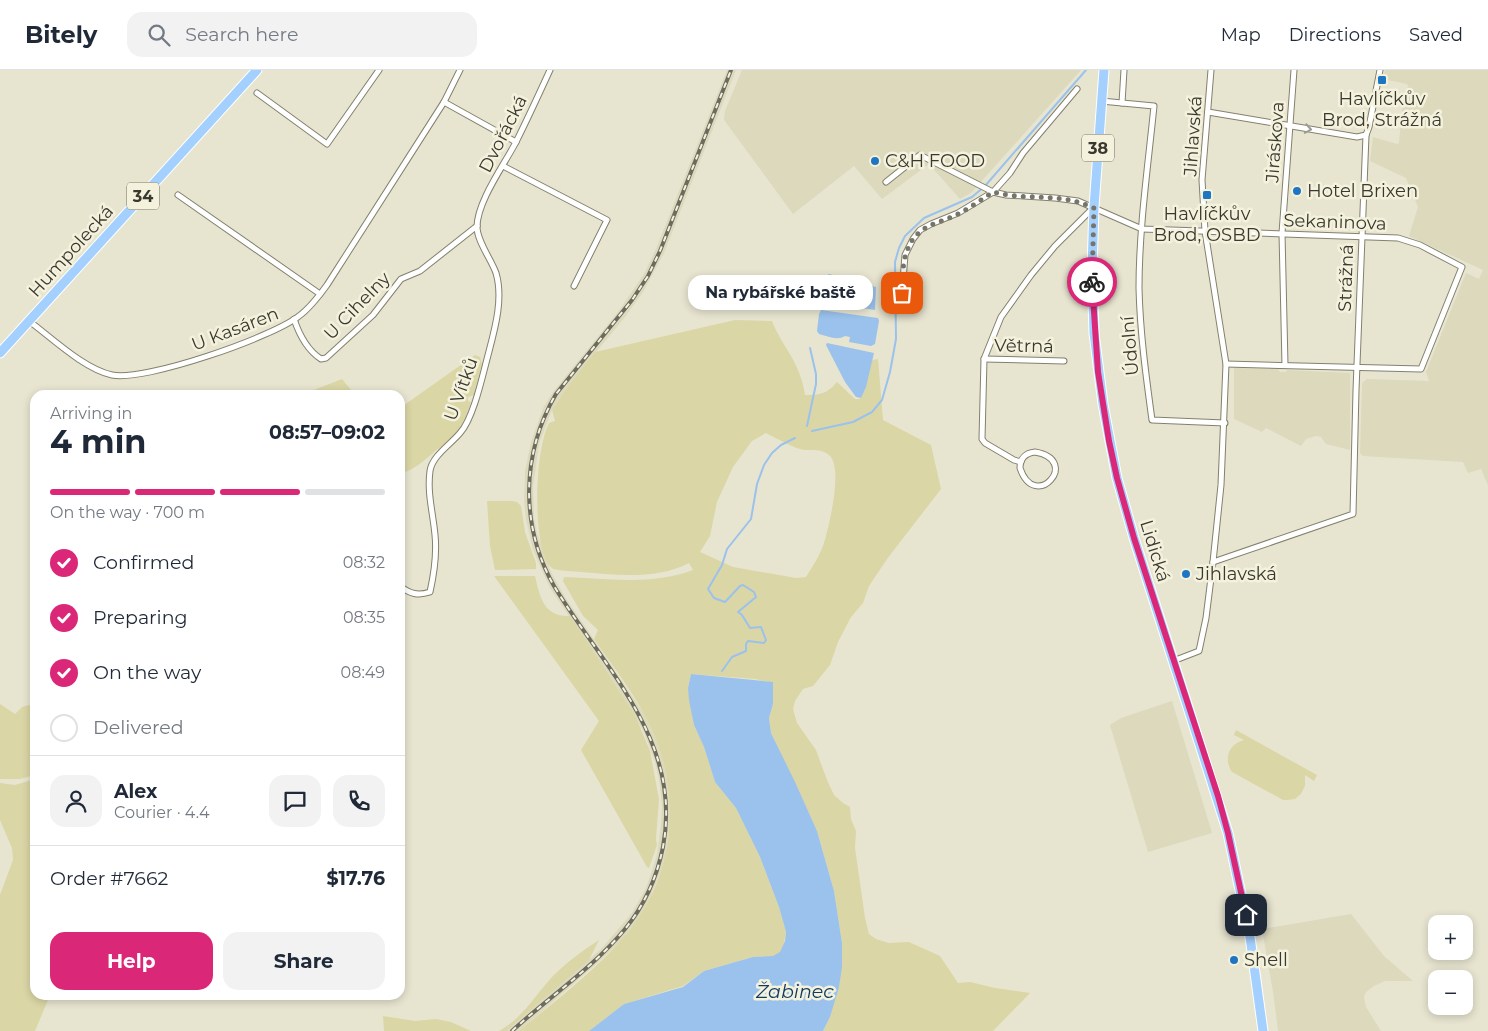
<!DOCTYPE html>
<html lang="en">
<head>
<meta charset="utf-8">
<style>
  body { margin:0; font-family:Montserrat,sans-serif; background:#f2f2f3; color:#1f2937; height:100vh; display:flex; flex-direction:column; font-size:19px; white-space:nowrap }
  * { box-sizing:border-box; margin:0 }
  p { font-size:16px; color:#747a83 }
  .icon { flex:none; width:28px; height:28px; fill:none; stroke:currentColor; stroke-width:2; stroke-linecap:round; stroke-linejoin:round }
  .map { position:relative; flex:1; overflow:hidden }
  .details { position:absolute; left:30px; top:320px; width:375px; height:610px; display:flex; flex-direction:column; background:#fff; border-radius:15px; box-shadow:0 2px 8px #0003 }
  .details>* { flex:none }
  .fabs { position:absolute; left:1428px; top:845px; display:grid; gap:10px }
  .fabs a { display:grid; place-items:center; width:45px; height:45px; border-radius:10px; background:#fff; box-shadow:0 2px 8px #0003; font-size:25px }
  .pin { position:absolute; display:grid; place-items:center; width:42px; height:42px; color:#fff; margin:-21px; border-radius:10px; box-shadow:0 2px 8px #0006 }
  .courier { position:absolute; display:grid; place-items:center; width:50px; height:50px; margin:-25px; border:4px solid #db2777; border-radius:50%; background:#fff; color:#222; box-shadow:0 1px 6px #0007 }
  .bubble { position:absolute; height:35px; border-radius:15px; background:#fff; box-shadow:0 2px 8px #0003; font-size:16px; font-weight:700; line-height:35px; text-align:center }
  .overview em { font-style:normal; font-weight:700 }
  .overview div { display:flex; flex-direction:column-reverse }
  .overview { display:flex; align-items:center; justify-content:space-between; height:85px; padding:0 20px }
  h1 { font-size:32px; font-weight:700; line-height:38px }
  .bar { display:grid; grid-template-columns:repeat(4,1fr); gap:8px 5px; align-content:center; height:60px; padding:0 20px }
  .bar i { height:6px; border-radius:4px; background:#e0e1e3 }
  .bar .active { background:#db2777 }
  .bar p { grid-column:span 4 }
  .line { display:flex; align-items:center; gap:12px; padding:0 20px; border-top:1px solid #e0e1e3 }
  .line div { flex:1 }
  .round { display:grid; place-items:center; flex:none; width:52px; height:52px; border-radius:15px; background:#f2f2f3 }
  ol { padding:0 20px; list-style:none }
  li { display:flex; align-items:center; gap:15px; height:55px }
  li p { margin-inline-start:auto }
  li .icon { padding:5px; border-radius:50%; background:#db2777; color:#fff; stroke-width:4 }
  li:last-child { color:#747a83 }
  li i { width:28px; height:28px; border:2px solid #e0e1e3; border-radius:50% }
  .cta { display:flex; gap:10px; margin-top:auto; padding:10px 20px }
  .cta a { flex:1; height:58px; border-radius:15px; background:#db2777; color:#fff; font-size:20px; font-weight:700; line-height:58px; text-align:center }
  .cta a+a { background:#f2f2f3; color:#1f2937 }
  header { display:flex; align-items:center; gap:30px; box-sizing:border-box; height:70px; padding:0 25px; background:#fff; border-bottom:1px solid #e0e1e3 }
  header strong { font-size:24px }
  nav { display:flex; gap:28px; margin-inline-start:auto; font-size:18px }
  .search { width:350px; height:45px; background:#f2f2f3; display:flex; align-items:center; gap:12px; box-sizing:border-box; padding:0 18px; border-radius:15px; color:#747a83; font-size:19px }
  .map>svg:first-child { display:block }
</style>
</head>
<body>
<header>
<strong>Bitely</strong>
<div class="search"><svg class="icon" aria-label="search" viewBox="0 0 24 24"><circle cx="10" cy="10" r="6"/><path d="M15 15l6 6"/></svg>Search here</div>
<nav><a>Map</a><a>Directions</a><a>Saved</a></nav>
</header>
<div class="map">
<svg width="1488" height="961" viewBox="0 0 1488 961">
  <rect width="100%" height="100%" fill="#e7e5d0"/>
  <g fill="#dcd9bd">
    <polygon points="727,0 736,0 664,183 643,222 625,247 568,316 552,340 539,374 533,417 534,448 537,463 551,502 565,527 645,645 658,674 663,690 670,723 670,755 665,787 660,803 648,833 639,848 619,873 594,896 519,961 506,961 602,878 632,843 646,818 652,801 657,785 661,754 662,737 659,709 655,692 644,662 622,625 550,518 533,480 526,449 524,431 525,401 531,372 544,336 553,322 618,242 644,204 656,179"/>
    <polygon points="742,0 1081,0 971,123 960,129 929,94 882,129 854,96 793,144 724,50 725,41"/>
    <polygon points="1385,0 1488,0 1488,415 1481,399 1468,403 1463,392 1363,386 1360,383 1362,313 1367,309 1429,311 1426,302 1466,203 1479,209 1483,200 1409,166 1418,137 1406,108 1370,91 1373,67 1397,74 1399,73 1402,40 1408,16 1407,14 1383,9"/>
    <polygon points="1234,298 1278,299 1280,302 1286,302 1287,300 1350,303 1350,380 1326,374 1321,367 1316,366 1306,369 1301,376 1266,358 1262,362 1234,349"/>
    <polygon points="1172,631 1212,763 1148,782 1110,655 1121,648"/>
    <polygon points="1351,844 1384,886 1413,911 1385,911 1374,916 1366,922 1364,927 1366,937 1381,961 1278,961 1273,922 1262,859"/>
  </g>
  <g fill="#dbd6a6" fill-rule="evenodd">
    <path d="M735,250L772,251C777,264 784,274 791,286C798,298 803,311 805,325C820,325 827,324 837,312L855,329H860L872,290L878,289L883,350L931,375L941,419L887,489L869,516L863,533L851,547L838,572L830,595L813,616L803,619L795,631L793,639L797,653L816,680L827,710L834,725L843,733L850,737L851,749L856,761L855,778L865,848L869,864L876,869L889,873L909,872L940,886L958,913L970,912L995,918L1030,923L993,961H823L830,947L842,873L834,821L817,761L771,663L769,648L773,634V613L755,609L691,604L688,618L694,655L704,677L715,712L736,738L760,787L779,837L786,862L783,878L780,883L773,886L753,887L704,901L683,916L624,934L589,961H519C556,930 597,900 628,862C675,805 682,724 651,658C637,627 614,598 594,569L598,560L583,546L563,511L564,507C607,508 651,516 693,500L689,493C657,510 616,505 581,502C572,501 562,501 553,499C550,496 547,494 546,490C533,463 535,380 549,353L555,351L552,340L568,316L595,282ZM766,363C776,368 795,379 805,380C814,380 823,379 830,386C843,399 829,456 824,473C820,485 813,496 806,507L796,508L733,497L700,482L710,466L717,432L733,397L752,371Z"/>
    <path d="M475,285L480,287L482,294L474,325L468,327V331L471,332C466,349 461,365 445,375C442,377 438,378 435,381C424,391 415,399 400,404V338Z"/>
    <polygon points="342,309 355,325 301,325"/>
    <polygon points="487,431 512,431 517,432 521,436 525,462 536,493 536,499 495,500 490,476"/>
    <path d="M494,506H535C540,528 544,547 570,546L635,645L650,681L659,729L656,769L657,775L649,798L647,797L581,680L599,651Z"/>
    <polygon points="0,634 15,644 22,637 29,635 35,643 35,705 20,709 0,709"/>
    <path d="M1236,660L1317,705L1314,711L1305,705V716L1301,724L1295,729L1287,730H1283L1232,702C1223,688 1229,674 1244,670L1234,665Z"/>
    <polygon points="35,709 35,925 50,925 35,961 0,961 0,825 13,790 12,778 0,750 0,713 15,715"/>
    <path d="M599,870L589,890L506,961H499C522,949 536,924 553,906C567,892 582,881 599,870Z"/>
    <polygon points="383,946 415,951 436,949 451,952 471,961 384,961"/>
  </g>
  <g fill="#9ac2ec">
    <path d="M829,204L876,217L875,240L827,233C819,227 821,210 829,204Z"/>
    <path d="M821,240L878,248L879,251L875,274L871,276L849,272L850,267L845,266C837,271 827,266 819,264L817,261L819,244Z"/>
    <polygon points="827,273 874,283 866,317 861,328 856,327 845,312 826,275"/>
    <polygon points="691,604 773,612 773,634 769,648 771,663 795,712 817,761 834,821 842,873 842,897 839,917 830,947 823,961 589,961 624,934 683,917 704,901 753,887 773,886 780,882 785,871 786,862 779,837 760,787 736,738 715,712 704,677 694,655 689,630 688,618"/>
  </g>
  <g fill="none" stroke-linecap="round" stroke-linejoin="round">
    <g stroke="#9ac2ec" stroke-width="2">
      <polyline points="807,356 816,314 816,304 810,278"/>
      <polyline points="812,361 853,352 872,342 882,330 890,302 896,269 895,192 899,178 905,166 924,148 972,127 985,116 1086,0"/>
      <polyline points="722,601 732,587 746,581 746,574 748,571 764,573 766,570 761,557 750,558 742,545 738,542 756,527 754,522 743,515 740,516 725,532 714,528 708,519 722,495 727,479 751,449 757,414 764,395 772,383 781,375 795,368"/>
    </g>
    <g stroke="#83816e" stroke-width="7">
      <g id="minor">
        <polyline points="257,23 327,74 379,0"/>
        <path d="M1101,31L1154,36C1148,96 1139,158 1139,218C1140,262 1146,306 1152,350L1225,353"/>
        <polyline points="444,32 516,72"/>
        <polyline points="1122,33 1124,0"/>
        <polyline points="1208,42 1357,67 1366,65"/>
        <polyline points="503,96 607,150 574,216"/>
        <polyline points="886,112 920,85 993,122 1006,125 1055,128 1078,131 1142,159 1398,168 1420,175 1462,197 1421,299 1226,294"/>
        <polyline points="178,125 320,224"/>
        <polyline points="902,223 905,185 913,169 920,160 931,154 958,143 993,122 1010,103 1023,83 1077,19"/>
        <path d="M294,249C299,264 307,280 321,289L326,288L373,245L401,209L420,201L477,156"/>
        <path d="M29,251C52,268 84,299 112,305C144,312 273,267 299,246C310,238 319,226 327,215L444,32L460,0"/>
        <polyline points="984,289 1064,291"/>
        <polyline points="1285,295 1282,163 1294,0"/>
        <path d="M1035,382C1082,390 1035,443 1020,398C1020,388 1026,383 1035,382Z"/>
        <polyline points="1021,392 1014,390 985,373 982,369 984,289 1001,247 1031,205 1055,176 1093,138"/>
        <polyline points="1213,492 1353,444 1356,320 1366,65 1369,57 1380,0"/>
        <path d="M400,516C410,524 418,526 430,522C434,504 437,484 435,465C433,443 427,423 430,401C432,386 451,374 460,363C473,349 482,308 487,289C494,262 504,230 496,203C491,189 477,171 477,157C477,132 504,95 516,72C528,48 539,24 550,0"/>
        <polyline points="1173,591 1199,581 1206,548 1213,492 1221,415 1226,294 1205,161 1202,110 1211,0"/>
      </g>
    </g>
    <g stroke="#fff" stroke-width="11">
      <g id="primary">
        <polyline points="1104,0 1094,137 1092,199 1094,263 1103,334 1117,408 1134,468 1228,763 1250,867 1263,961"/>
        <polyline points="0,283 257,0"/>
      </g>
    </g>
    <use href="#minor" stroke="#fff" stroke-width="5"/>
    <use href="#primary" stroke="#a3d0fe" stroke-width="9"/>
    <g stroke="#6c6b5e" stroke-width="4">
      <path id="rail" d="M512,961C549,927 593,898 625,859C644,836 657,807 663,777C683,671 605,600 554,516C520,456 521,384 556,324L632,230L648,206L660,181L731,0"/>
    </g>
    <use href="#rail" stroke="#f4f2dd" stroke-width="2" stroke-dasharray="5.5" stroke-linecap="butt"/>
  </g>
  <defs><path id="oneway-chevron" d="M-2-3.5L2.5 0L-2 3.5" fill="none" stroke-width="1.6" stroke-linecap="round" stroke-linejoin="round" transform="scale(1.25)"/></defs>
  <use stroke="#9c9c98" href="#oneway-chevron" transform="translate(1308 59) rotate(10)"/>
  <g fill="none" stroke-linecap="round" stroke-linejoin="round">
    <path stroke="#767568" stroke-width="5" stroke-dasharray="0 9" d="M902,223C903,210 902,195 906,184C915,154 937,155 960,143C971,137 982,129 993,122C1027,131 1061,122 1094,138L1092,212"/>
    <polyline stroke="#db2777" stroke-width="6" points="1092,212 1098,302 1109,371 1117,408 1134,468 1218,726 1228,763 1246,845"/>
  </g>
  <g fill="#1e76c3" stroke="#f4f2dd" stroke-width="2">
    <rect x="1377" y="5" width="10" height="10" rx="2.5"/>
    <circle cx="875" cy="91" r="5"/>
    <circle cx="1297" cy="121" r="5"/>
    <rect x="1202" y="120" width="10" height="10" rx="2.5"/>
    <circle cx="1186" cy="504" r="5"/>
    <circle cx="1234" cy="890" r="5"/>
  </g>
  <g text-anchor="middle" stroke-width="5" stroke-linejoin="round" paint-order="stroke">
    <g fill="#f4f2dd" stroke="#717064" stroke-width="1">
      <rect x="1082" y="64.5" width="32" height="27" rx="4"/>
      <rect x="127" y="112.5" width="32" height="27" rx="4"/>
    </g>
    <g font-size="16" font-weight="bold" fill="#393930">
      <text x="1098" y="84">38</text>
      <text x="143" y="132">34</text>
    </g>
    <g font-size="18" fill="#393930" stroke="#f4f2dd" text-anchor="start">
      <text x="1382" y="35" text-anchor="middle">Havlíčkův<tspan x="1382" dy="21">Brod, Strážná</tspan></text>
      <text x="885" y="97">C&amp;H FOOD</text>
      <text x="1307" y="127">Hotel Brixen</text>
      <text x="1207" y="150" text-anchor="middle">Havlíčkův<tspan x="1207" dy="21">Brod, OSBD</tspan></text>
      <text x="1196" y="510">Jihlavská</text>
      <text x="1244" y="896">Shell</text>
    </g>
    <g font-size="18" fill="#393930" stroke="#f4f2dd">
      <text transform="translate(503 64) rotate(-63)" y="6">Dvořácká</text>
      <text transform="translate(1193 66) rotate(-86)" y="6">Jihlavská</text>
      <text transform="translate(1275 72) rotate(-86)" y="6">Jiráskova</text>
      <text transform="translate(1335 152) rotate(2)" y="6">Sekaninova</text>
      <text transform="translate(71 181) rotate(-48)" y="6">Humpolecká</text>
      <text transform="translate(1346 208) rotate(-88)" y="6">Strážná</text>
      <text transform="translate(357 236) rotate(-46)" y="6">U Cihelny</text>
      <text transform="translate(235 259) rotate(-21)" y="6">U Kasáren</text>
      <text transform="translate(1024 276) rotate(1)" y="6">Větrná</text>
      <text transform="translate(1130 276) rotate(-95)" y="6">Údolní</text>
      <text transform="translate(461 319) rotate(-70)" y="6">U Vítků</text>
      <text transform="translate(1155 481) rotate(73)" y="6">Lidická</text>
    </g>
    <g font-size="19" font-style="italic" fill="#123c64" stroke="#f4f2dd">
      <text x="795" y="928">Žabinec</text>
    </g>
  </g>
</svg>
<div class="fabs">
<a>+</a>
<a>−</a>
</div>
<div class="pin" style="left:902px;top:223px;background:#ea580c"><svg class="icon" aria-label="bag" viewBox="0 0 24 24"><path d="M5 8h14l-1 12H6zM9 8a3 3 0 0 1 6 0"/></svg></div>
<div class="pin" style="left:1246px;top:845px;background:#1f2937"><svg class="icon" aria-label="home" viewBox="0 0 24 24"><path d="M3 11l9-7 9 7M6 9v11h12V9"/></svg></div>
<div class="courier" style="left:1092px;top:212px"><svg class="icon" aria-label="bike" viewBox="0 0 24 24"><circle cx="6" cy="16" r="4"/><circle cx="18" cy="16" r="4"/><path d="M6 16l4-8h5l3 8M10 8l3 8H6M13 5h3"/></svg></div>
<div class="bubble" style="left:688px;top:205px;width:185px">Na rybářské baště</div>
<section class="details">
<div class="overview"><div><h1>4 min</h1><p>Arriving in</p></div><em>08:57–09:02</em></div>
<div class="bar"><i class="active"></i><i class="active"></i><i class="active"></i><i></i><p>On the way · 700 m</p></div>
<ol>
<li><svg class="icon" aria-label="check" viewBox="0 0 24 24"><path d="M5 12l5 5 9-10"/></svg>Confirmed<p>08:32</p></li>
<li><svg class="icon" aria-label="check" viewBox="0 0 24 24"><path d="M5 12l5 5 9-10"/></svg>Preparing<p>08:35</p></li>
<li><svg class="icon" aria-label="check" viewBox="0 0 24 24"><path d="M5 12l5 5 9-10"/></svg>On the way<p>08:49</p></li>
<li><i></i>Delivered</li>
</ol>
<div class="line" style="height:90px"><a class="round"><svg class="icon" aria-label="person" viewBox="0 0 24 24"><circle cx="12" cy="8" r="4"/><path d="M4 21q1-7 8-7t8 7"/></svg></a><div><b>Alex</b><p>Courier · 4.4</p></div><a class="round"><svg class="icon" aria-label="chat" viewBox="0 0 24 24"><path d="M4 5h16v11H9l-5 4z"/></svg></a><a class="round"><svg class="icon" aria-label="phone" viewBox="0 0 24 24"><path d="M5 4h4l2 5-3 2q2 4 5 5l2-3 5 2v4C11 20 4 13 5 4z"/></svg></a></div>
<div class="line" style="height:65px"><div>Order #7662</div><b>$17.76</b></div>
<div class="cta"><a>Help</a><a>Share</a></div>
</section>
</div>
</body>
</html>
